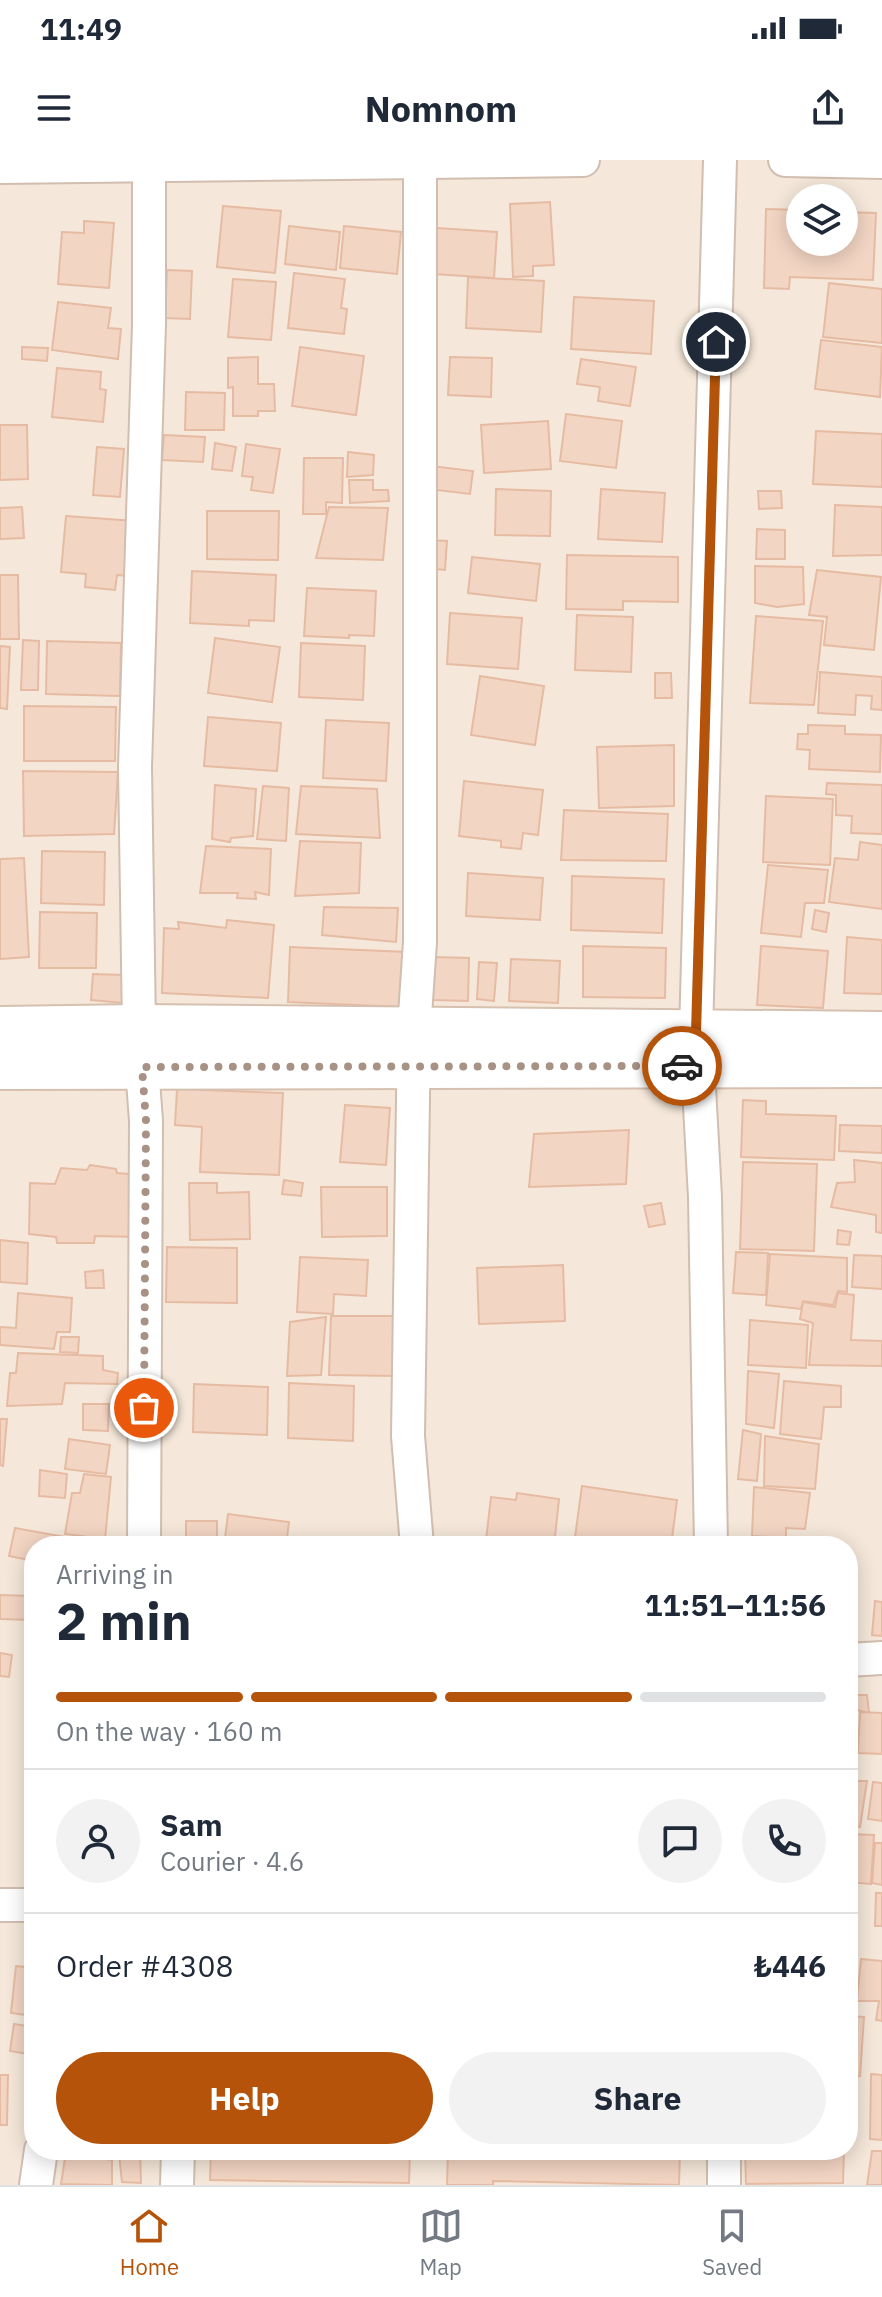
<!DOCTYPE html>
<html lang="en">
<head>
<meta charset="utf-8">
<style>
  body { margin:0; font-family:"IBM Plex Sans",sans-serif; background:#f2f2f3; color:#1f2937; height:100vh; display:flex; flex-direction:column; font-size:30px; white-space:nowrap }
  * { box-sizing:border-box; margin:0 }
  p { font-size:26px; color:#747a83 }
  .icon { flex:none; width:44px; height:44px; fill:none; stroke:currentColor; stroke-width:2; stroke-linecap:round; stroke-linejoin:round }
  .map { position:relative; flex:1; overflow:hidden }
  .sheet { position:absolute; left:24px; top:1376px; width:834px; height:624px; display:flex; flex-direction:column; background:#fff; border-radius:32px; box-shadow:0 4px 20px #0003 }
  .sheet>* { flex:none }
  .fabs { position:absolute; left:786px; top:24px; display:grid; gap:16px }
  .fabs a { display:grid; place-items:center; width:72px; height:72px; border-radius:50%; background:#fff; box-shadow:0 4px 20px #0003; font-size:40px }
  .pin { position:absolute; display:grid; place-items:center; width:68px; height:68px; color:#fff; margin:-34px; border:4px solid #fff; border-radius:50%; box-shadow:0 2px 8px #0007 }
  .courier { position:absolute; display:grid; place-items:center; width:80px; height:80px; margin:-40px; border:6px solid #b45309; border-radius:50%; background:#fff; color:#222; box-shadow:0 2px 10px #0007 }
  .head em { font-style:normal; font-weight:800 }
  .head div { display:flex; flex-direction:column-reverse }
  .head { display:flex; align-items:center; justify-content:space-between; height:136px; padding:0 32px }
  h1 { font-size:52px; font-weight:800; line-height:60px }
  .bar { display:grid; grid-template-columns:repeat(4,1fr); gap:12px 8px; align-content:center; height:96px; padding:0 32px }
  .bar i { height:10px; border-radius:6px; background:#e0e1e3 }
  .bar .on { background:#b45309 }
  .bar p { grid-column:span 4 }
  .line { display:flex; align-items:center; gap:20px; padding:0 32px; border-top:2px solid #e0e1e3 }
  .line div { flex:1 }
  .round { display:grid; place-items:center; flex:none; width:84px; height:84px; border-radius:42px; background:#f2f2f3 }
  .button { display:flex; gap:16px; margin-top:auto; padding:16px 32px }
  .button a { flex:1; height:92px; border-radius:48px; background:#b45309; color:#fff; font-size:32px; font-weight:800; line-height:92px; text-align:center }
  .button a+a { background:#f2f2f3; color:#1f2937 }
  .status { display:flex; justify-content:space-between; align-items:center; height:56px; padding:0 40px; background:#fff; direction:ltr }
  .status svg { height:22px; fill:currentColor }
  header { display:flex; justify-content:space-between; align-items:center; height:104px; padding:0 32px; background:#fff; font-size:36px; font-weight:800 }
  .tabs { display:flex; justify-content:space-around; align-items:center; height:112px; border-top:2px solid #e0e1e3; background:#fff; font-size:22px; color:#747a83 }
  .tabs a { display:grid; justify-items:center; gap:4px }
  .tabs .on { color:#b45309 }
  .map>svg:first-child { display:block }
</style>
</head>
<body>
<div class="status"><b>11:49</b><svg viewBox="0 0 49 12"><path d="M0 12V9h3v3zM5 12V6h3v6zM10 12V3h3v9zM15 12V0h3v12zM26 1h20v11H26zM47 4h2v5h-2z"/></svg></div>
<header><svg class="icon" aria-label="menu" viewBox="0 0 24 24"><path d="M4 6h16M4 12h16M4 18h16"/></svg>Nomnom<svg class="icon" aria-label="share" viewBox="0 0 24 24"><path d="M12 15V3M7 8l5-5 5 5M5 13v7h14v-7"/></svg></header>
<div class="map">
<svg width="882" height="2025" viewBox="0 0 882 2025">
  <rect width="100%" height="100%" fill="#fdf6ec"/>
  <path fill="#f5e8da" fill-rule="evenodd" d="M0,0H882V2025H0ZM800,38H844V82H800ZM34,1386H848V1990H34Z"/>
  <g fill="#f3d5c3" stroke="#e6bba3" stroke-width="2">
    <polygon points="550,42 554,105 533,106 533,116 513,117 510,44"/>
    <polygon points="223,46 281,51 275,113 217,107"/>
    <polygon points="766,49 800,50 800,82 844,82 844,52 876,53 873,120 790,117 789,129 764,128"/>
    <polygon points="84,61 114,63 109,128 58,124 62,72 84,73"/>
    <polygon points="289,66 340,72 336,110 285,104"/>
    <polygon points="344,66 401,72 397,114 340,108"/>
    <polygon points="437,68 497,72 494,118 434,114"/>
    <polygon points="167,110 192,111 190,159 165,158"/>
    <polygon points="294,113 345,119 341,148 347,149 344,174 288,168"/>
    <polygon points="468,117 544,121 541,172 466,168"/>
    <polygon points="233,119 276,122 271,180 228,177"/>
    <polygon points="829,123 882,129 882,183 823,177"/>
    <polygon points="574,137 654,141 651,194 571,189"/>
    <polygon points="58,142 111,148 108,168 121,169 118,199 52,190"/>
    <polygon points="821,180 882,187 880,237 815,229"/>
    <polygon points="22,187 48,188 47,201 22,199"/>
    <polygon points="300,187 364,196 356,255 292,246"/>
    <polygon points="258,197 258,224 274,224 275,251 258,251 258,256 233,256 233,227 228,228 228,198"/>
    <polygon points="450,197 492,198 491,237 448,235"/>
    <polygon points="581,199 636,207 630,246 598,241 600,227 577,224"/>
    <polygon points="57,208 101,212 100,229 106,230 103,262 52,257"/>
    <polygon points="186,232 225,233 224,270 185,270"/>
    <polygon points="566,254 622,261 616,308 560,301"/>
    <polygon points="548,261 551,309 484,313 481,265"/>
    <polygon points="0,265 27,265 28,319 0,320"/>
    <polygon points="816,271 882,274 882,327 813,324"/>
    <polygon points="164,275 205,277 203,302 162,300"/>
    <polygon points="215,283 236,287 232,311 212,309"/>
    <polygon points="246,284 280,289 273,333 251,330 253,317 242,316"/>
    <polygon points="97,287 124,289 120,337 93,335"/>
    <polygon points="348,292 374,295 373,315 347,317"/>
    <polygon points="304,298 343,298 342,343 326,342 326,354 303,354"/>
    <polygon points="431,306 473,311 470,334 428,329"/>
    <polygon points="349,320 373,320 373,330 388,330 389,341 350,343"/>
    <polygon points="496,329 551,331 550,376 495,375"/>
    <polygon points="601,329 665,333 662,382 598,379"/>
    <polygon points="758,331 781,331 782,348 759,349"/>
    <polygon points="835,345 882,347 882,395 833,396"/>
    <polygon points="22,347 24,378 0,379 0,348"/>
    <polygon points="329,347 388,348 383,400 316,398"/>
    <polygon points="207,351 279,351 278,400 207,399"/>
    <polygon points="66,356 135,361 131,416 117,415 115,430 85,427 86,414 61,412"/>
    <polygon points="757,369 785,370 785,399 756,399"/>
    <polygon points="428,380 447,381 445,410 426,408"/>
    <polygon points="567,395 678,397 678,442 623,441 623,450 566,449"/>
    <polygon points="472,397 540,404 536,441 468,433"/>
    <polygon points="755,406 803,407 804,444 777,447 755,443"/>
    <polygon points="817,410 881,417 874,490 824,485 827,457 809,455"/>
    <polygon points="192,411 276,415 274,461 249,460 249,466 190,463"/>
    <polygon points="0,415 18,415 19,479 0,479"/>
    <polygon points="307,428 376,431 374,476 349,475 349,478 304,476"/>
    <polygon points="450,453 522,458 518,509 447,504"/>
    <polygon points="577,455 633,457 631,512 575,510"/>
    <polygon points="756,456 823,461 814,545 750,543"/>
    <polygon points="215,478 280,487 272,542 208,533"/>
    <polygon points="23,480 39,481 38,530 21,530"/>
    <polygon points="47,481 121,483 120,536 46,534"/>
    <polygon points="301,483 365,486 363,540 299,537"/>
    <polygon points="0,486 10,487 7,549 0,548"/>
    <polygon points="820,512 882,517 882,550 871,549 872,536 856,535 855,555 818,553"/>
    <polygon points="655,513 671,513 672,538 655,538"/>
    <polygon points="480,516 544,526 535,585 471,575"/>
    <polygon points="24,546 116,547 115,601 24,601"/>
    <polygon points="208,557 281,563 277,611 204,606"/>
    <polygon points="326,560 389,563 386,621 323,618"/>
    <polygon points="808,565 845,566 845,574 881,575 880,612 809,609 810,590 797,589 798,574 808,574"/>
    <polygon points="674,585 674,646 599,648 597,587"/>
    <polygon points="23,611 118,612 114,674 24,676"/>
    <polygon points="464,621 543,630 538,675 523,673 521,689 501,687 501,681 459,676"/>
    <polygon points="827,623 882,625 882,674 851,673 852,656 836,655 836,635 826,634"/>
    <polygon points="215,625 256,629 253,676 231,678 230,682 212,679"/>
    <polygon points="263,626 289,628 286,681 257,679"/>
    <polygon points="301,626 377,629 380,678 296,674"/>
    <polygon points="766,636 833,639 830,705 763,702"/>
    <polygon points="564,650 668,654 666,701 561,700"/>
    <polygon points="300,681 361,683 359,733 295,736"/>
    <polygon points="860,682 882,685 882,749 829,742 835,698 858,700"/>
    <polygon points="206,686 271,689 269,735 255,732 256,739 237,738 238,733 200,733"/>
    <polygon points="42,691 105,692 104,745 41,743"/>
    <polygon points="24,698 29,797 0,799 0,699"/>
    <polygon points="768,705 828,710 824,743 805,743 801,777 761,773"/>
    <polygon points="468,713 543,718 540,760 466,756"/>
    <polygon points="572,716 664,719 662,773 571,770"/>
    <polygon points="324,747 398,748 396,782 322,775"/>
    <polygon points="815,750 829,753 826,772 812,769"/>
    <polygon points="40,752 97,753 96,808 39,808"/>
    <polygon points="227,760 274,765 268,838 162,833 164,768 179,769 178,762 226,768"/>
    <polygon points="847,777 882,780 882,834 844,833"/>
    <polygon points="583,786 666,788 665,838 583,837"/>
    <polygon points="761,786 828,791 823,848 757,845"/>
    <polygon points="290,787 407,792 404,847 288,842"/>
    <polygon points="434,797 469,798 468,841 433,840"/>
    <polygon points="511,799 560,801 558,843 509,841"/>
    <polygon points="479,802 497,803 494,841 477,839"/>
    <polygon points="93,814 123,815 123,843 91,840"/>
    <polygon points="177,929 283,933 279,1015 200,1012 202,967 175,965"/>
    <polygon points="743,940 766,941 766,954 836,956 834,1000 741,997"/>
    <polygon points="345,945 390,948 386,1005 340,1002"/>
    <polygon points="840,965 882,966 882,993 839,991"/>
    <polygon points="629,970 626,1024 529,1027 534,974"/>
    <polygon points="854,1000 882,1003 882,1073 876,1072 876,1055 831,1047 837,1023 855,1022"/>
    <polygon points="743,1002 817,1004 814,1091 740,1089"/>
    <polygon points="90,1005 116,1009 117,1013 140,1015 138,1077 95,1076 94,1083 57,1083 56,1077 29,1074 30,1023 55,1024 61,1008 87,1010"/>
    <polygon points="284,1020 303,1023 301,1036 282,1034"/>
    <polygon points="189,1023 217,1023 217,1033 249,1032 250,1079 190,1080"/>
    <polygon points="321,1027 387,1027 387,1076 322,1077"/>
    <polygon points="661,1043 665,1064 649,1067 644,1046"/>
    <polygon points="838,1070 851,1072 849,1085 837,1084"/>
    <polygon points="0,1080 28,1083 27,1124 0,1122"/>
    <polygon points="167,1087 237,1088 237,1143 166,1142"/>
    <polygon points="736,1092 768,1093 766,1135 733,1133"/>
    <polygon points="770,1094 847,1098 847,1132 838,1131 833,1145 803,1141 801,1149 766,1145"/>
    <polygon points="854,1095 882,1096 882,1129 852,1127"/>
    <polygon points="300,1097 368,1100 366,1136 334,1134 333,1154 297,1152"/>
    <polygon points="563,1105 565,1161 479,1164 477,1108"/>
    <polygon points="103,1110 104,1128 86,1128 85,1112"/>
    <polygon points="18,1133 72,1138 70,1172 57,1172 54,1189 0,1185 0,1167 16,1168"/>
    <polygon points="838,1133 854,1135 851,1180 882,1181 882,1206 809,1205 813,1163 800,1159 803,1142 835,1147"/>
    <polygon points="331,1156 397,1156 396,1216 329,1215"/>
    <polygon points="326,1157 321,1215 287,1216 290,1162"/>
    <polygon points="750,1160 808,1165 806,1208 748,1205"/>
    <polygon points="61,1177 79,1177 78,1193 60,1192"/>
    <polygon points="18,1193 103,1196 103,1210 118,1213 117,1224 65,1223 62,1244 7,1246 10,1213 16,1213"/>
    <polygon points="748,1211 779,1214 774,1268 746,1264"/>
    <polygon points="784,1221 841,1226 841,1247 824,1247 821,1279 780,1274"/>
    <polygon points="289,1223 354,1226 353,1281 288,1278"/>
    <polygon points="194,1224 268,1227 267,1275 193,1272"/>
    <polygon points="83,1244 109,1244 108,1271 83,1270"/>
    <polygon points="0,1259 7,1259 3,1306 0,1305"/>
    <polygon points="743,1270 761,1274 757,1321 738,1319"/>
    <polygon points="765,1276 819,1284 815,1329 764,1326"/>
    <polygon points="69,1279 110,1285 106,1314 65,1309"/>
    <polygon points="40,1310 67,1314 65,1338 39,1336"/>
    <polygon points="84,1314 111,1317 105,1379 65,1374 72,1333 80,1333"/>
    <polygon points="582,1326 677,1340 671,1386 644,1386 575,1377"/>
    <polygon points="754,1327 810,1333 805,1369 786,1368 786,1378 752,1376"/>
    <polygon points="517,1333 559,1339 554,1386 486,1380 491,1337 516,1340"/>
    <polygon points="228,1354 289,1362 286,1386 224,1386"/>
    <rect x="186" y="1361" width="31" height="25"/>
    <polygon points="15,1368 65,1377 63,1386 34,1386 34,1401 9,1396"/>
    <polygon points="0,1435 34,1436 34,1483 30,1483 31,1460 0,1459"/>
    <polygon points="875,1441 882,1442 882,1476 872,1475"/>
    <polygon points="0,1493 12,1495 9,1517 0,1516"/>
    <polygon points="849,1535 867,1535 869,1553 850,1548"/>
    <polygon points="34,1551 34,1613 30,1613"/>
    <polygon points="860,1552 882,1553 882,1594 858,1593"/>
    <polygon points="29,1621 34,1622 34,1646 26,1645"/>
    <polygon points="848,1621 867,1621 860,1667 848,1665"/>
    <polygon points="873,1622 882,1623 882,1661 868,1659"/>
    <polygon points="848,1674 874,1675 871,1724 848,1722"/>
    <polygon points="875,1683 882,1683 882,1725 872,1723"/>
    <polygon points="876,1733 882,1733 882,1766 875,1766"/>
    <polygon points="861,1799 882,1801 882,1861 876,1860 879,1841 857,1841"/>
    <polygon points="848,1800 856,1802 853,1857 848,1856"/>
    <polygon points="16,1806 34,1808 34,1856 11,1853"/>
    <polygon points="848,1856 864,1857 860,1916 848,1917"/>
    <polygon points="14,1864 34,1867 34,1895 10,1891"/>
    <polygon points="871,1914 882,1915 882,1980 870,1979"/>
    <polygon points="0,1915 8,1915 7,1965 0,1965"/>
    <polygon points="107,1990 140,1990 141,2023 122,2022 119,1994"/>
    <polygon points="211,1990 410,1990 409,2023 210,2020"/>
    <polygon points="448,1990 680,1990 679,2025 493,2021 493,2025 447,2025"/>
    <polygon points="745,1990 844,1990 843,2023 746,2024"/>
    <polygon points="872,1991 882,1991 882,2025 867,2025"/>
    <polygon points="66,1992 112,2000 112,2025 61,2024"/>
  </g>
  <g fill="none" stroke-linecap="round" stroke-linejoin="round">
    <g stroke="#d1beb0" stroke-width="36">
      <g id="street">
        <polyline points="785,0 882,2"/>
        <polyline points="0,7 583,0"/>
        <polyline points="144,1386 146,961 139,867 135,607 149,164 149,0"/>
        <polyline points="417,1386 408,1276 414,870 420,782 420,0"/>
        <polyline points="711,1386 705,1037 696,873 720,0"/>
        <polyline points="848,1500 882,1498"/>
        <polyline points="0,1745 34,1745"/>
        <polyline points="724,1990 724,2025"/>
        <polyline points="36,2025 41,1990"/>
        <polyline points="177,2025 178,1990"/>
      </g>
    </g>
    <g stroke="#d6c0b0" stroke-width="48">
      <g id="secondary">
        <polyline points="0,869 139,867 882,874"/>
        <polyline points="0,907 882,905"/>
      </g>
    </g>
    <use href="#street" stroke="#fff" stroke-width="32"/>
    <use href="#secondary" stroke="#fff" stroke-width="44"/>
  </g>
  <g fill="none" stroke-linecap="round" stroke-linejoin="round">
    <polyline stroke="#a89285" stroke-width="8" stroke-dasharray="0 14.4" points="144,1248 146,961 142,907 682,906"/>
    <polyline stroke="#b45309" stroke-width="10" points="682,906 698,906 696,873 716,182"/>
  </g>
</svg>
<div class="fabs">
<a><svg class="icon" aria-label="layers" viewBox="0 0 24 24"><path d="M12 4l9 5-9 5-9-5zM3 14l9 5 9-5"/></svg></a>
</div>
<div class="pin" style="left:144px;top:1248px;background:#ea580c"><svg class="icon" aria-label="bag" viewBox="0 0 24 24"><path d="M5 8h14l-1 12H6zM9 8a3 3 0 0 1 6 0"/></svg></div>
<div class="pin" style="left:716px;top:182px;background:#1f2937"><svg class="icon" aria-label="home" viewBox="0 0 24 24"><path d="M3 11l9-7 9 7M6 9v11h12V9"/></svg></div>
<div class="courier" style="left:682px;top:906px"><svg class="icon" aria-label="car" viewBox="0 0 24 24"><path d="M5 17H2v-5l4-1 3-4h7l3 4 3 1v5h-3M9 17h6M6 11h13"/><circle cx="7" cy="17" r="2"/><circle cx="17" cy="17" r="2"/></svg></div>
<section class="sheet">
<div class="head"><div><h1>2 min</h1><p>Arriving in</p></div><em>11:51–11:56</em></div>
<div class="bar"><i class="on"></i><i class="on"></i><i class="on"></i><i></i><p>On the way · 160 m</p></div>
<div class="line" style="height:144px"><a class="round"><svg class="icon" aria-label="person" viewBox="0 0 24 24"><circle cx="12" cy="8" r="4"/><path d="M4 21q1-7 8-7t8 7"/></svg></a><div><b>Sam</b><p>Courier · 4.6</p></div><a class="round"><svg class="icon" aria-label="chat" viewBox="0 0 24 24"><path d="M4 5h16v11H9l-5 4z"/></svg></a><a class="round"><svg class="icon" aria-label="phone" viewBox="0 0 24 24"><path d="M5 4h4l2 5-3 2q2 4 5 5l2-3 5 2v4C11 20 4 13 5 4z"/></svg></a></div>
<div class="line" style="height:104px"><div>Order #4308</div><b>₺446</b></div>
<div class="button"><a>Help</a><a>Share</a></div>
</section>
</div>
<nav class="tabs">
<a class="on"><svg class="icon" aria-label="home" viewBox="0 0 24 24"><path d="M3 11l9-7 9 7M6 9v11h12V9"/></svg>Home</a>
<a><svg class="icon" aria-label="map" viewBox="0 0 24 24"><path d="M3 6l6-2 6 2 6-2v14l-6 2-6-2-6 2zM9 4v14M15 6v14"/></svg>Map</a>
<a><svg class="icon" aria-label="saved" viewBox="0 0 24 24"><path d="M7 4h10v16l-5-4-5 4z"/></svg>Saved</a>
</nav>
</body>
</html>
